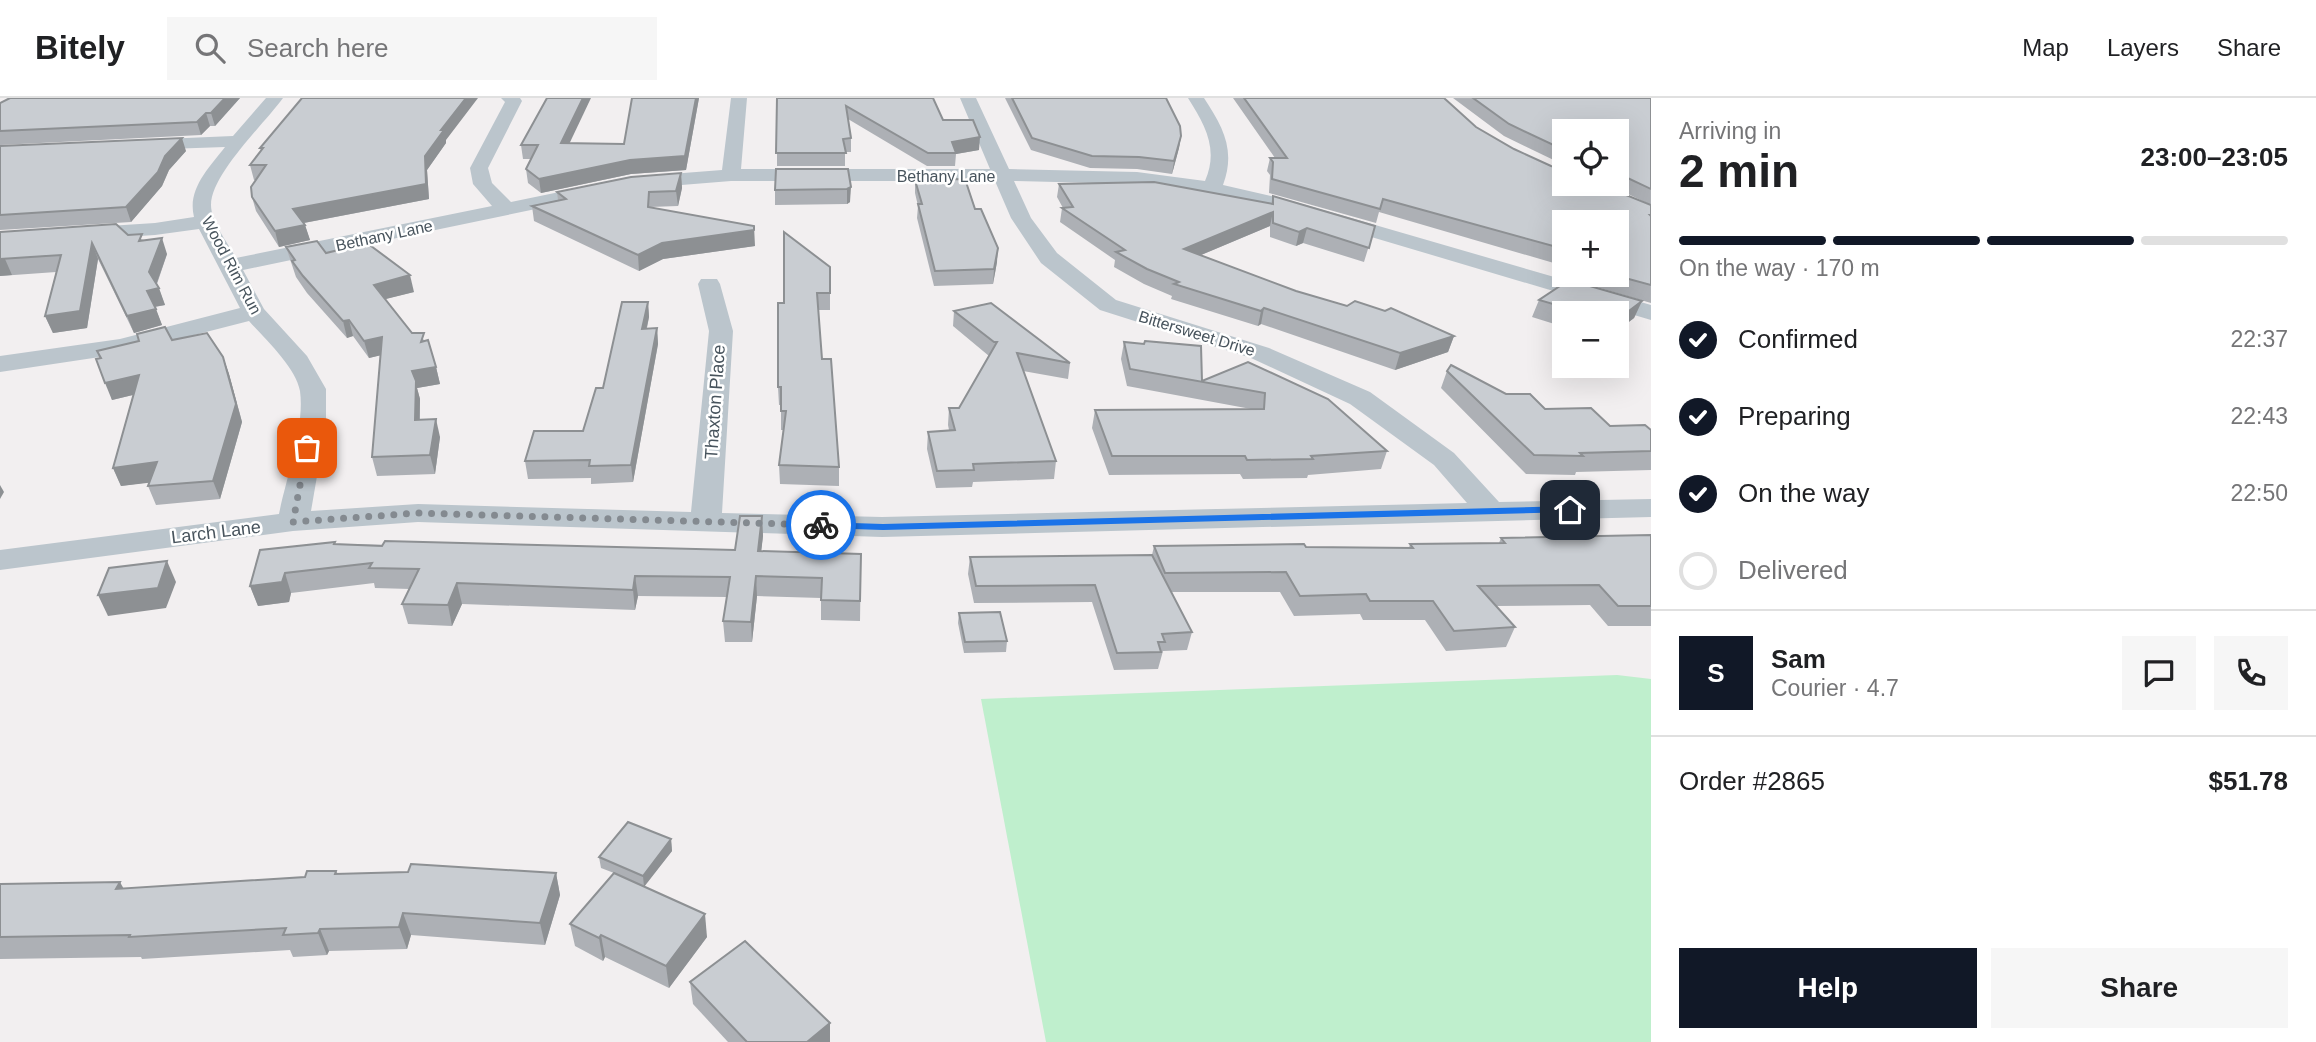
<!DOCTYPE html>
<html lang="en">
<head>
<meta charset="utf-8">
<style>
  body { margin:0; font-family:Helvetica,sans-serif; background:#f6f6f6; color:#202124; height:100vh; display:flex; flex-direction:column; font-size:26px; white-space:nowrap }
  * { box-sizing:border-box; margin:0 }
  p { font-size:23px; color:#757577 }
  .icon { flex:none; width:38px; height:38px; fill:none; stroke:currentColor; stroke-width:2; stroke-linecap:round; stroke-linejoin:round }
  .map { position:relative; flex:1; overflow:hidden }
  .side { display:flex; flex-direction:column; background:#fff; width:665px }
  .side>* { flex:none }
  .tools { position:absolute; left:1552px; top:21px; display:grid; gap:14px }
  .tools a { display:grid; place-items:center; width:77px; height:77px; border-radius:0px; background:#fff; box-shadow:0 7px 28px #0002; font-size:35px }
  .pin { position:absolute; display:grid; place-items:center; width:60px; height:60px; color:#fff; margin:-30px; border-radius:14px; box-shadow:0 4px 10px #0006 }
  .courier { position:absolute; display:grid; place-items:center; width:70px; height:70px; margin:-35px; border:5px solid #1a73e8; border-radius:50%; background:#fff; color:#222; box-shadow:0 2px 9px #0007 }
  .overview em { font-style:normal; font-weight:700 }
  .overview div { display:flex; flex-direction:column-reverse }
  .overview { display:flex; align-items:center; justify-content:space-between; height:119px; padding:0 28px }
  h1 { font-size:46px; font-weight:700; line-height:52px }
  .bar { display:grid; grid-template-columns:repeat(4,1fr); gap:10px 7px; align-content:center; height:84px; padding:0 28px }
  .bar i { height:9px; border-radius:5px; background:#e0e0e0 }
  .bar .current { background:#111827 }
  .bar p { grid-column:span 4 }
  .line { display:flex; align-items:center; gap:18px; padding:0 28px; border-top:2px solid #e0e0e0 }
  .line div { flex:1 }
  .round { display:grid; place-items:center; flex:none; width:74px; height:74px; border-radius:0px; background:#f6f6f6 }
  ol { padding:0 28px; list-style:none }
  li { display:flex; align-items:center; gap:21px; height:77px }
  li p { margin-inline-start:auto }
  li .icon { padding:7px; border-radius:50%; background:#111827; color:#fff; stroke-width:4 }
  li:last-child { color:#757577 }
  li i { width:38px; height:38px; border:4px solid #e0e0e0; border-radius:50% }
  .action { display:flex; gap:14px; margin-top:auto; padding:14px 28px }
  .action a { flex:1; height:80px; border-radius:0px; background:#111827; color:#fff; font-size:28px; font-weight:700; line-height:80px; text-align:center }
  .action a+a { background:#f6f6f6; color:#202124 }
  header { display:flex; align-items:center; gap:42px; box-sizing:border-box; height:98px; padding:0 35px; background:#fff; border-bottom:2px solid #e0e0e0 }
  header strong { font-size:33px }
  nav { display:flex; gap:38px; margin-inline-start:auto; font-size:24px }
  .search { width:490px; height:63px; background:#f6f6f6; display:flex; align-items:center; gap:18px; box-sizing:border-box; padding:0 24px; border-radius:0px; color:#757577; font-size:26px }
  main { display:flex; flex:1; min-height:0 }
  .map>svg:first-child { display:block }
</style>
</head>
<body>
<header>
<strong>Bitely</strong>
<div class="search"><svg class="icon" aria-label="search" viewBox="0 0 24 24"><circle cx="10" cy="10" r="6"/><path d="M15 15l6 6"/></svg>Search here</div>
<nav><a>Map</a><a>Layers</a><a>Share</a></nav>
</header>
<main>
<div class="map">
<svg width="1651" height="944" viewBox="0 0 1651 944">
  <rect width="100%" height="100%" fill="#f2eff0"/>
  <polygon fill="#bfefcd" points="1617,577 1651,581 1651,944 1046,944 981,601"/>
  <g fill="none" stroke-linecap="round" stroke-linejoin="round">
    <path fill="#bbc5cc" fill-rule="evenodd" d="M266,0H283C265,25 211,76 211,107C211,124 228,145 236,160L492,108L473,86L470,70L505,4L501,0H520L522,3L488,70L492,85L511,104L632,79L722,72L731,0H747L741,71H990L960,0H976L1009,71L1137,74L1205,83C1219,51 1205,27 1188,0H1204C1223,29 1236,52 1223,87L1289,102L1651,207V222L1277,111L1212,96L1137,86L1014,83L1031,120L1057,155L1116,202L1269,250L1370,294L1454,355L1499,404L1651,401V419L882,439L418,424L293,433L0,472V452L279,416C286,381 305,329 300,293C296,269 264,240 249,223L120,256L0,274V258L120,241L240,210L199,131L155,137L0,147V135L155,125L194,119C187,91 209,70 225,49L139,52L130,47L139,42L233,38ZM731,83H995L1011,120L1041,165L1100,212L1251,260L1350,306L1434,367L1467,405L882,419L722,415L733,233L720,186L717,181H701L698,186L709,233L691,414L418,406L311,413L326,326V291L307,258L264,211L243,172L632,91Z"/>
  </g>
  <g fill="#adb0b5">
    <polygon points="240,0 215,28 210,28 201,37 0,47 0,5"/>
    <polygon points="632,0 699,0 686,72 631,76 541,95 528,85 526,71 531,61 523,61 521,47 570,45 624,46"/>
    <polygon points="777,0 933,0 943,22 979,52 956,56 955,68 927,68 848,21 851,40 851,54 845,54 845,68 777,68"/>
    <polygon points="1005,0 1166,0 1181,38 1179,50 1172,76 1137,71 1090,70 1031,52"/>
    <polygon points="1233,0 1444,0 1476,29 1564,86 1651,107 1651,205 1583,185 1586,177 1617,177 1564,124 1564,168 1379,114 1376,125 1269,95 1270,77 1267,73 1270,60 1275,60"/>
    <polygon points="1453,0 1651,0 1651,107 1607,86 1617,86 1617,33 1564,33 1564,67 1504,38"/>
    <polygon points="446,42 446,45 427,72 429,101 304,125 305,127 310,142 279,149 256,113 252,99 256,82 254,82 250,67 261,53 260,50"/>
    <polygon points="0,48 186,53 169,72 162,88 131,124 0,132"/>
    <polygon points="848,71 850,104 847,106 775,107 775,92"/>
    <polygon points="681,75 682,90 678,108 650,109 755,148 663,161 639,173 534,123 532,108 558,102 557,94"/>
    <polygon points="915,82 975,111 997,164 993,186 934,188 917,120 918,108 915,95"/>
    <polygon points="1059,86 1271,106 1273,98 1375,128 1364,164 1303,145 1296,148 1270,139 1270,128 1201,157 1296,193 1454,238 1448,254 1395,272 1261,226 1258,228 1171,201 1172,198 1144,186 1114,169 1115,162 1060,124 1062,110 1063,110 1057,99"/>
    <polygon points="0,134 128,137 144,142 167,156 157,186 165,207 155,209 162,227 134,235 98,161 87,230 53,235 45,218 56,174 0,178"/>
    <polygon points="286,149 326,155 414,194 385,201 412,235 426,243 436,269 440,286 417,290 420,301 420,322 440,339 435,376 377,378 372,359 381,257 369,260 353,238 347,240 307,195 296,179"/>
    <polygon points="830,169 830,212 818,212 822,261 839,369 839,388 780,386 779,367 784,332 781,332 781,307 779,307 778,289 784,205"/>
    <polygon points="1569,182 1642,203 1634,220 1617,233 1617,215 1564,215 1564,229 1532,219 1539,202"/>
    <polygon points="648,204 649,219 647,230 657,230 658,246 633,384 591,386 591,380 528,381 525,363 583,333 603,290"/>
    <polygon points="954,213 1070,265 1068,281 1023,273 1056,363 1054,381 973,384 972,389 936,390 927,351 928,334 949,332 948,327 949,310 959,310 989,258 953,228"/>
    <polygon points="137,236 172,242 223,259 229,276 242,324 220,401 156,407 148,388 150,384 121,388 113,370 133,297 112,302 97,253 139,243"/>
    <polygon points="1124,244 1202,283 1248,264 1387,353 1381,371 1308,377 1307,380 1243,381 1240,376 1109,377 1092,330 1095,312 1251,311 1127,288 1121,261"/>
    <polygon points="1447,273 1545,311 1610,328 1651,332 1651,372 1576,374 1575,377 1526,376 1441,290"/>
    <polygon points="762,418 763,438 761,453 861,456 860,523 821,522 821,500 757,498 752,544 725,544 723,523 727,499 638,498 635,512 462,506 452,528 408,526 402,506 410,491 375,490 374,485 291,495 289,504 258,508 250,488 335,446 735,452"/>
    <polygon points="1651,437 1651,528 1608,528 1590,507 1496,508 1515,529 1506,549 1446,553 1425,522 1363,522 1360,516 1294,518 1280,494 1171,494 1192,534 1187,552 1163,553 1158,571 1114,572 1092,504 974,505 968,476 970,459 1152,457 1154,448 1409,450 1410,446 1499,445 1501,440"/>
    <polygon points="959,515 1007,543 1006,554 964,555 958,525"/>
    <polygon points="671,741 672,753 644,788 707,839 669,890 605,859 603,863 575,848 570,826 614,775 601,770 599,759"/>
    <polygon points="336,773 338,776 556,775 560,797 545,847 411,837 407,851 329,853 327,857 293,859 290,852 142,861 141,859 0,861 0,786 123,791 305,779"/>
    <polygon points="690,884 830,925 830,944 728,944 693,906"/>
  </g>
  <g fill="#8d9093">
    <polygon points="225,0 240,0 215,28 211,15"/>
    <polygon points="466,0 478,0 446,42 446,45 427,72 429,101 298,126 293,111 441,32"/>
    <polygon points="583,0 591,0 563,59 561,45"/>
    <polygon points="696,0 699,0 686,72 631,76 541,95 539,81 630,62"/>
    <polygon points="206,15 210,28 201,37 197,24"/>
    <polygon points="1181,38 1179,50 1172,76 1174,63"/>
    <polygon points="980,39 979,52 956,56 952,44"/>
    <polygon points="182,40 186,53 169,72 162,88 131,124 126,109 165,58"/>
    <polygon points="681,75 682,90 678,108 676,93"/>
    <polygon points="851,89 850,104 847,106 847,91"/>
    <polygon points="1273,114 1270,128 1182,165 1184,151"/>
    <polygon points="305,127 310,142 279,149 275,133"/>
    <polygon points="754,128 755,148 663,161 639,173 638,157 662,145"/>
    <polygon points="1307,130 1303,145 1296,148 1299,134"/>
    <polygon points="162,140 167,156 155,190 149,174"/>
    <polygon points="92,145 98,161 87,230 53,235 45,218"/>
    <polygon points="998,150 997,164 993,186 994,171"/>
    <polygon points="0,161 5,161 12,177 0,178"/>
    <polygon points="410,177 414,194 378,203 374,187"/>
    <polygon points="159,190 165,207 153,209 147,193"/>
    <polygon points="1642,203 1634,220 1617,233 1617,222"/>
    <polygon points="648,204 649,219 643,246 642,231"/>
    <polygon points="1264,210 1261,226 1258,228 1261,213"/>
    <polygon points="156,211 162,227 134,235 127,218"/>
    <polygon points="349,222 353,238 347,240 343,223"/>
    <polygon points="657,230 658,246 633,384 631,367"/>
    <polygon points="1454,238 1448,254 1395,272 1400,255"/>
    <polygon points="382,239 386,256 369,260 364,243"/>
    <polygon points="223,259 229,276 242,324 220,401 213,383"/>
    <polygon points="436,269 440,286 417,290 420,301 419,341 415,322 412,273"/>
    <polygon points="139,277 145,294 112,302 105,285"/>
    <polygon points="436,321 440,339 435,376 430,357"/>
    <polygon points="157,364 164,383 121,388 113,370"/>
    <polygon points="0,387 4,394 0,401"/>
    <polygon points="762,418 763,438 759,473 758,453"/>
    <polygon points="167,463 176,484 166,510 108,518 98,497"/>
    <polygon points="285,475 291,495 289,504 258,508 250,488"/>
    <polygon points="635,478 638,498 635,512 633,492"/>
    <polygon points="756,478 757,498 752,544 751,524"/>
    <polygon points="457,485 462,506 452,528 448,507"/>
    <polygon points="671,741 672,753 644,789 643,778"/>
    <polygon points="556,775 560,797 545,847 540,825"/>
    <polygon points="120,784 132,806 116,791"/>
    <polygon points="403,815 411,837 407,851 399,829"/>
    <polygon points="705,816 707,839 669,890 666,868"/>
    <polygon points="320,831 329,853 327,857 318,835"/>
    <polygon points="601,837 605,859 603,863 599,840"/>
    <polygon points="830,925 830,944 807,944"/>
  </g>
  <g fill="#c9cdd2" stroke="#8d9093" stroke-width="2">
    <polygon points="10,0 225,0 211,15 206,15 197,24 0,33 0,5"/>
    <polygon points="302,0 466,0 441,32 444,32 425,58 426,86 293,111 305,127 275,133 252,99 251,89 266,67 250,67 263,50 260,50"/>
    <polygon points="547,0 583,0 561,45 624,46 632,0 696,0 685,58 630,62 539,81 526,71 538,47 521,47"/>
    <polygon points="777,0 933,0 943,22 973,22 980,39 952,44 956,55 928,55 846,8 851,40 843,41 846,55 776,55"/>
    <polygon points="1012,0 1166,0 1180,28 1181,38 1174,63 1139,59 1092,58 1032,40"/>
    <polygon points="1244,0 1444,0 1476,29 1514,51 1551,68 1564,71 1564,86 1599,86 1651,107 1651,117 1650,117 1651,118 1651,187 1614,177 1617,177 1617,124 1564,124 1564,151 1383,101 1380,111 1272,81 1273,64 1270,60 1287,60"/>
    <polygon points="1473,0 1651,0 1651,91 1617,75 1617,33 1564,33 1564,52 1509,26"/>
    <polygon points="182,40 165,58 158,74 126,109 0,117 0,48"/>
    <polygon points="776,71 848,71 851,89 847,91 775,92"/>
    <polygon points="681,75 676,93 649,94 648,109 754,128 754,132 662,145 638,157 532,108 566,101 557,94 631,79"/>
    <polygon points="965,81 975,111 981,111 998,150 994,171 935,173 918,106 922,106 915,82"/>
    <polygon points="1154,84 1273,106 1273,98 1375,128 1369,150 1307,130 1299,134 1273,125 1273,114 1184,151 1296,193 1347,208 1355,203 1385,213 1391,210 1454,238 1400,255 1264,210 1261,213 1174,186 1179,184 1147,171 1116,154 1125,152 1062,110 1073,109 1059,86"/>
    <polygon points="116,126 128,137 142,136 139,143 162,140 149,174 159,190 147,193 156,211 127,218 92,145 80,213 45,218 61,157 0,161 0,134"/>
    <polygon points="784,134 830,169 830,195 817,195 822,261 831,261 839,369 779,367 786,313 781,313 781,289 778,289 778,205 784,205"/>
    <polygon points="317,143 326,155 367,145 410,177 374,187 412,235 424,235 421,244 428,242 436,269 412,273 416,283 415,322 436,321 430,357 372,359 382,239 364,243 349,222 343,223 303,178 292,163 295,162 286,149"/>
    <polygon points="1569,182 1642,203 1617,222 1617,215 1584,215 1539,202"/>
    <polygon points="622,204 648,204 642,231 657,230 631,367 589,368 590,362 525,363 534,333 583,333 596,290 603,290"/>
    <polygon points="991,205 1070,265 1017,255 1056,363 973,366 974,372 937,373 928,334 955,332 949,310 959,310 997,244 994,244 954,213"/>
    <polygon points="165,229 172,242 207,235 223,259 236,306 213,383 148,388 157,364 113,370 139,277 105,285 96,261 101,260 97,253 139,243 137,236"/>
    <polygon points="1145,243 1201,248 1202,283 1248,264 1328,301 1387,353 1311,358 1313,361 1247,362 1245,358 1112,358 1095,312 1264,311 1265,295 1130,271 1124,244 1144,246"/>
    <polygon points="1451,267 1506,296 1530,296 1545,311 1591,310 1610,328 1645,327 1651,332 1651,353 1580,355 1583,358 1534,357 1447,273"/>
    <polygon points="740,418 762,418 758,453 861,456 860,503 821,502 822,480 756,478 751,524 723,523 730,479 635,478 633,492 457,485 448,507 402,506 419,471 369,470 372,465 285,475 282,484 250,488 260,452 335,444 334,446 382,448 385,443 735,452"/>
    <polygon points="1651,437 1651,508 1618,508 1599,487 1478,488 1515,529 1454,533 1433,503 1370,503 1366,496 1300,498 1286,474 1165,475 1154,448 1304,446 1306,449 1413,450 1410,446 1505,445 1501,440"/>
    <polygon points="1152,457 1192,534 1162,536 1165,544 1158,544 1161,554 1117,555 1095,487 976,488 970,459"/>
    <polygon points="167,463 158,490 98,497 109,470"/>
    <polygon points="1000,514 1007,543 965,544 959,515"/>
    <polygon points="628,724 671,741 643,778 599,759"/>
    <polygon points="411,766 556,775 540,825 403,815 399,829 320,831 318,835 283,837 286,830 129,839 130,837 0,839 0,786 120,784 116,791 305,779 307,773 336,773 335,776 408,774"/>
    <polygon points="614,775 705,816 666,868 601,837 599,840 570,826"/>
    <polygon points="745,843 830,925 807,944 747,944 690,884"/>
  </g>
  <polygon fill="#1a73e8" points="1570,408 1574,409 1574,414 883,432 821,430 816,427 821,424 883,426"/>
  <g fill="none" stroke-linecap="round" stroke-linejoin="round">
    <polyline stroke="#848a90" stroke-width="7" stroke-dasharray="0 12.6" points="307,350 293,424 418,415 821,427"/>
  </g>
  <g text-anchor="middle" stroke-width="5" stroke-linejoin="round" paint-order="stroke">
    <g font-size="16" fill="#48545d" stroke="#fff">
      <text x="946" y="84">Bethany Lane</text>
      <text transform="translate(384 137) rotate(-12)" y="6">Bethany Lane</text>
      <text transform="translate(232 167) rotate(62)" y="6">Wood Rim Run</text>
      <text transform="translate(1197 235) rotate(17)" y="6">Bittersweet Drive</text>
    </g>
    <g font-size="18" fill="#48545d" stroke="#fff">
      <text transform="translate(715 304) rotate(-86)" y="6">Thaxton Place</text>
      <text transform="translate(216 434) rotate(-7)" y="6">Larch Lane</text>
    </g>
  </g>
</svg>
<div class="tools">
<a><svg class="icon" aria-label="locate" viewBox="0 0 24 24"><circle cx="12" cy="12" r="6"/><path d="M12 2v4M12 18v4M2 12h4M18 12h4"/></svg></a>
<a>+</a>
<a>−</a>
</div>
<div class="pin" style="left:307px;top:350px;background:#ea580c"><svg class="icon" aria-label="bag" viewBox="0 0 24 24"><path d="M5 8h14l-1 12H6zM9 8a3 3 0 0 1 6 0"/></svg></div>
<div class="pin" style="left:1570px;top:412px;background:#1f2937"><svg class="icon" aria-label="home" viewBox="0 0 24 24"><path d="M3 11l9-7 9 7M6 9v11h12V9"/></svg></div>
<div class="courier" style="left:821px;top:427px"><svg class="icon" aria-label="bike" viewBox="0 0 24 24"><circle cx="6" cy="16" r="4"/><circle cx="18" cy="16" r="4"/><path d="M6 16l4-8h5l3 8M10 8l3 8H6M13 5h3"/></svg></div>
</div>
<section class="side">
<div class="overview"><div><h1>2 min</h1><p>Arriving in</p></div><em>23:00–23:05</em></div>
<div class="bar"><i class="current"></i><i class="current"></i><i class="current"></i><i></i><p>On the way · 170 m</p></div>
<ol>
<li><svg class="icon" aria-label="check" viewBox="0 0 24 24"><path d="M5 12l5 5 9-10"/></svg>Confirmed<p>22:37</p></li>
<li><svg class="icon" aria-label="check" viewBox="0 0 24 24"><path d="M5 12l5 5 9-10"/></svg>Preparing<p>22:43</p></li>
<li><svg class="icon" aria-label="check" viewBox="0 0 24 24"><path d="M5 12l5 5 9-10"/></svg>On the way<p>22:50</p></li>
<li><i></i>Delivered</li>
</ol>
<div class="line" style="height:126px"><b class="round" style="background:#111827;color:#fff">S</b><div><b>Sam</b><p>Courier · 4.7</p></div><a class="round"><svg class="icon" aria-label="chat" viewBox="0 0 24 24"><path d="M4 5h16v11H9l-5 4z"/></svg></a><a class="round"><svg class="icon" aria-label="phone" viewBox="0 0 24 24"><path d="M5 4h4l2 5-3 2q2 4 5 5l2-3 5 2v4C11 20 4 13 5 4z"/></svg></a></div>
<div class="line" style="height:91px"><div>Order #2865</div><b>$51.78</b></div>
<div class="action"><a>Help</a><a>Share</a></div>
</section>
</main>
</body>
</html>
